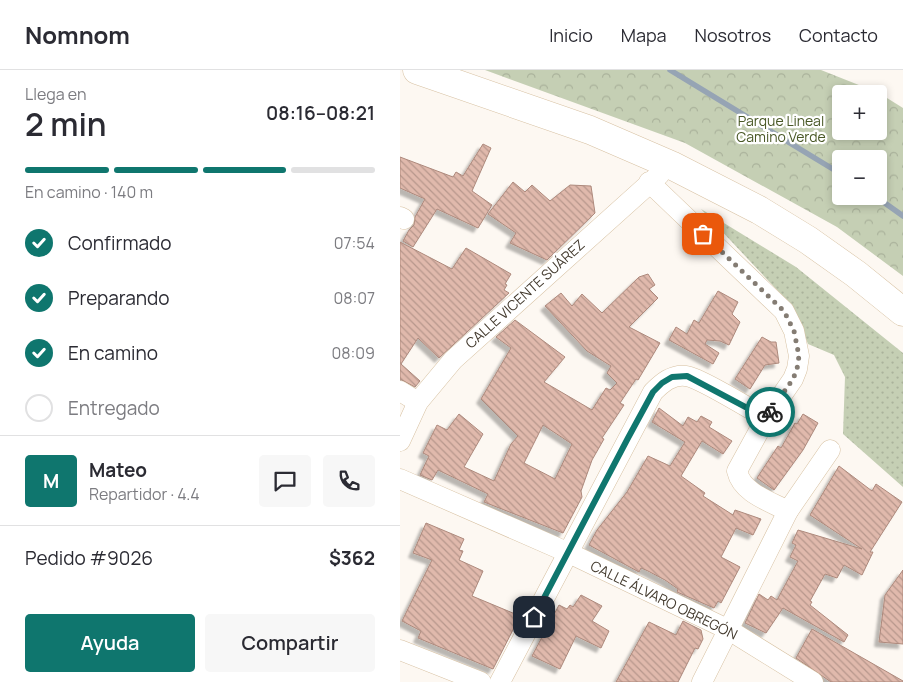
<!DOCTYPE html>
<html lang="es">
<head>
<meta charset="utf-8">
<style>
  body { margin:0; font-family:Manrope,sans-serif; background:#f7f7f7; color:#2b2b33; height:100vh; display:flex; flex-direction:column; font-size:19px; white-space:nowrap }
  * { box-sizing:border-box; margin:0 }
  p { font-size:16px; color:#7c7c81 }
  .icon { flex:none; width:28px; height:28px; fill:none; stroke:currentColor; stroke-width:2; stroke-linecap:round; stroke-linejoin:round }
  .map { position:relative; flex:1; overflow:hidden }
  .sheet { display:flex; flex-direction:column; background:#fff; width:400px }
  .sheet>* { flex:none }
  .controls { position:absolute; left:432px; top:15px; display:grid; gap:10px }
  .controls a { display:grid; place-items:center; width:55px; height:55px; border-radius:5px; background:#fff; box-shadow:0 2px 8px #0003; font-size:25px }
  .pin { position:absolute; display:grid; place-items:center; width:42px; height:42px; color:#fff; margin:-21px; border-radius:10px; box-shadow:0 2px 8px #0006 }
  .courier { position:absolute; display:grid; place-items:center; width:50px; height:50px; margin:-25px; border:4px solid #0f766e; border-radius:50%; background:#fff; color:#222; box-shadow:0 1px 6px #0007 }
  .headline em { font-style:normal; font-weight:600 }
  .headline div { display:flex; flex-direction:column-reverse }
  .headline { display:flex; align-items:center; justify-content:space-between; height:85px; padding:0 25px }
  h1 { font-size:32px; font-weight:600; line-height:38px }
  .bar { display:grid; grid-template-columns:repeat(4,1fr); gap:8px 5px; align-content:center; height:60px; padding:0 25px }
  .bar i { height:6px; border-radius:4px; background:#e1e1e2 }
  .bar .active { background:#0f766e }
  .bar p { grid-column:span 4 }
  .line { display:flex; align-items:center; gap:12px; padding:0 25px; border-top:1px solid #e1e1e2 }
  .line div { flex:1 }
  .round { display:grid; place-items:center; flex:none; width:52px; height:52px; border-radius:5px; background:#f7f7f7 }
  ol { padding:0 25px; list-style:none }
  li { display:flex; align-items:center; gap:15px; height:55px }
  li p { margin-inline-start:auto }
  li .icon { padding:5px; border-radius:50%; background:#0f766e; color:#fff; stroke-width:4 }
  li:last-child { color:#7c7c81 }
  li i { width:28px; height:28px; border:2px solid #e1e1e2; border-radius:50% }
  .primary-button { display:flex; gap:10px; margin-top:auto; padding:10px 25px }
  .primary-button a { flex:1; height:58px; border-radius:5px; background:#0f766e; color:#fff; font-size:20px; font-weight:600; line-height:58px; text-align:center }
  .primary-button a+a { background:#f7f7f7; color:#2b2b33 }
  header { display:flex; align-items:center; gap:30px; box-sizing:border-box; height:70px; padding:0 25px; background:#fff; border-bottom:1px solid #e1e1e2 }
  header strong { font-size:24px }
  nav { display:flex; gap:28px; margin-inline-start:auto; font-size:18px }
  main { display:flex; flex:1; min-height:0 }
  .map>svg:first-child { display:block }
</style>
</head>
<body>
<header>
<strong>Nomnom</strong>
<nav><a>Inicio</a><a>Mapa</a><a>Nosotros</a><a>Contacto</a></nav>
</header>
<main>
<section class="sheet">
<div class="headline"><div><h1>2 min</h1><p>Llega en</p></div><em>08:16–08:21</em></div>
<div class="bar"><i class="active"></i><i class="active"></i><i class="active"></i><i></i><p>En camino · 140 m</p></div>
<ol>
<li><svg class="icon" aria-label="check" viewBox="0 0 24 24"><path d="M5 12l5 5 9-10"/></svg>Confirmado<p>07:54</p></li>
<li><svg class="icon" aria-label="check" viewBox="0 0 24 24"><path d="M5 12l5 5 9-10"/></svg>Preparando<p>08:07</p></li>
<li><svg class="icon" aria-label="check" viewBox="0 0 24 24"><path d="M5 12l5 5 9-10"/></svg>En camino<p>08:09</p></li>
<li><i></i>Entregado</li>
</ol>
<div class="line" style="height:90px"><b class="round" style="background:#0f766e;color:#fff">M</b><div><b>Mateo</b><p>Repartidor · 4.4</p></div><a class="round"><svg class="icon" aria-label="chat" viewBox="0 0 24 24"><path d="M4 5h16v11H9l-5 4z"/></svg></a><a class="round"><svg class="icon" aria-label="phone" viewBox="0 0 24 24"><path d="M5 4h4l2 5-3 2q2 4 5 5l2-3 5 2v4C11 20 4 13 5 4z"/></svg></a></div>
<div class="line" style="height:65px"><div>Pedido #9026</div><b>$362</b></div>
<div class="primary-button"><a>Ayuda</a><a>Compartir</a></div>
</section>
<div class="map">
<svg width="503" height="612" viewBox="0 0 503 612">
  <defs>
    <pattern id="grass-dots" width="8" height="8" patternUnits="userSpaceOnUse" patternTransform="scale(1.25)"><rect width="8" height="8" fill="#c5cfb4"/><path d="M2 2h.1M6 6h.1" fill="none" stroke="#aab29b" stroke-width="1.8" stroke-linecap="round"/></pattern>
    <pattern id="park-crowns" width="20" height="18" patternUnits="userSpaceOnUse" patternTransform="scale(1.25)"><rect width="20" height="18" fill="#c5cfb4"/><path d="M2 6a3 3 0 1 1 6 0M12 15a3 3 0 1 1 6 0" fill="none" stroke="#aab29b"/></pattern>
    <pattern id="building-back-hatch" width="6" height="6" patternUnits="userSpaceOnUse" patternTransform="scale(1.25)"><rect width="6" height="6" fill="#e0b9ac"/><path d="M-1 5l2 2M0 0l6 6M5-1l2 2" fill="none" stroke="#b7978c"/></pattern>
    <filter id="shadow"><feDropShadow dx="-4.5" dy="4.5" stdDeviation="1" flood-color="#0004"/></filter>
  </defs>
  <rect width="100%" height="100%" fill="#fdf8f2"/>
  <polygon fill="url(#grass-dots)" points="301,139 396,197 503,283 503,417 443,364 445,307 434,285 408,274 393,237"/>
  <path fill="url(#park-crowns)" fill-rule="evenodd" d="M85,0H421L479,23L503,38V206L437,157L285,73ZM441,24H479V61H441ZM441,89H479V126H441Z"/>
  <g fill="none" stroke-linecap="round" stroke-linejoin="round">
    <g stroke="#96a4b4" stroke-width="5.5">
      <polyline points="270,0 441,104"/>
      <polyline points="475,126 503,146"/>
    </g>
  </g>
  <g fill="url(#building-back-hatch)" stroke="#ad897c" fill-rule="evenodd" filter="url(#shadow)">
    <polygon points="83,74 91,78 72,121 92,135 78,158 37,139 13,177 3,171 9,160 14,155 15,147 25,129 0,118 0,87 53,107 56,102 63,106"/>
    <polygon points="113,112 125,122 132,115 150,131 170,115 191,116 195,143 147,190 110,173 116,163 88,144"/>
    <polygon points="0,172 52,199 66,178 111,204 105,214 107,215 104,220 109,223 39,288 18,268 1,294 20,311 15,317 0,309"/>
    <path d="M248,204L255,215L249,219L258,228L229,257L260,273L238,310L236,309L220,333L224,335L202,368L204,369L192,390L181,421L182,427L163,463L84,432L88,424L38,400L32,410L20,405L29,386L23,383L37,355L47,360L59,344L83,364L64,397L94,411L111,374L118,366L81,329L111,278L96,267L115,250L165,287L144,312L192,340L206,318L210,320L217,313L207,303L211,296L187,281L145,236L161,223L172,236L182,224L202,243L239,207ZM143,355L172,374L155,409L124,393Z"/>
    <polygon points="318,221 338,232 332,244 340,252 329,275 320,271 307,270 305,274 319,283 313,294 269,270 276,257 287,264 294,250 299,253"/>
    <polygon points="362,267 371,272 376,272 379,293 365,295 350,319 335,309"/>
    <polygon points="259,338 283,356 288,347 297,352 301,346 312,352 309,357 332,371 323,384 302,371 281,406 305,423 303,426 333,445 335,440 361,449 353,465 336,458 321,487 340,497 321,533 318,531 314,538 277,522 278,519 265,510 248,501 241,498 239,502 189,475 197,460 227,422 248,386 270,396 285,372 252,352"/>
    <polygon points="403,344 418,353 403,380 374,420 357,408 378,376 381,378 395,353 397,354"/>
    <polygon points="439,396 472,421 476,414 502,432 470,482 473,482 462,505 444,495 437,508 425,504 410,531 412,532 410,535 448,565 444,572 383,538 366,563 345,553 359,524 368,530 371,526 377,530 398,491 390,487 396,475 392,473 398,460 462,479 410,445"/>
    <polygon points="26,453 64,469 59,480 63,481 59,490 83,501 72,526 120,546 93,599 18,568 21,561 2,551 32,490 13,483"/>
    <polygon points="503,500 503,574 479,572 485,525"/>
    <polygon points="181,525 202,536 192,551 209,561 201,578 176,566 160,599 132,586 159,535 167,539 170,535 173,537"/>
    <polygon points="283,551 301,560 303,569 298,579 295,578 278,612 216,612 249,552 276,565"/>
    <polygon points="412,559 503,611 503,612 431,612 396,588"/>
  </g>
  <g fill="none" stroke-linecap="round" stroke-linejoin="round">
    <g stroke="#d7c1a2" stroke-width="21">
      <g id="minor">
        <path d="M249,112L384,241L394,261L399,286L397,299L393,309L366,348L337,401C342,423 369,431 388,441"/>
        <polyline points="0,147 4,149"/>
        <polyline points="0,321 18,332"/>
        <polyline points="0,371 18,332 53,290 260,104"/>
        <polyline points="0,409 169,483 329,560 413,612"/>
        <polyline points="0,580 81,612"/>
        <path d="M100,612L253,322C262,313 272,304 286,306C298,307 352,340 366,348"/>
        <polyline points="302,612 388,441 430,380"/>
      </g>
    </g>
    <g stroke="#d7c1a2" stroke-width="29">
      <polyline id="highway" points="17,0 190,60 271,95 359,140 408,170 456,204 503,242"/>
    </g>
    <use href="#minor" stroke="#fff" stroke-width="20"/>
    <use href="#highway" stroke="#fff" stroke-width="28"/>
  </g>
  <g fill="none" stroke-linecap="round" stroke-linejoin="round">
    <polyline stroke="#847c73" stroke-width="5" stroke-dasharray="0 9" points="303,164 384,241 394,261 399,286 397,299 393,309 370,342"/>
    <polyline stroke="#0f766e" stroke-width="6" points="134,547 228,368 253,322 262,313 272,307 287,306 366,348 370,342"/>
  </g>
  <g text-anchor="middle" stroke-width="4.5" stroke-linejoin="round" paint-order="stroke">
    <g font-size="14" fill="#495826" stroke="#fff">
      <text x="381" y="56">Parque Lineal<tspan x="381" dy="16">Camino Verde</tspan></text>
    </g>
    <g font-size="14" fill="#433a2e" stroke="#fff">
      <text transform="translate(125 224) rotate(-42)" y="5">CALLE VICENTE SUÁREZ</text>
      <text transform="translate(264 530) rotate(26)" y="5">CALLE ÁLVARO OBREGÓN</text>
    </g>
  </g>
</svg>
<div class="controls">
<a>+</a>
<a>−</a>
</div>
<div class="pin" style="left:303px;top:164px;background:#ea580c"><svg class="icon" aria-label="bag" viewBox="0 0 24 24"><path d="M5 8h14l-1 12H6zM9 8a3 3 0 0 1 6 0"/></svg></div>
<div class="pin" style="left:134px;top:547px;background:#1f2937"><svg class="icon" aria-label="home" viewBox="0 0 24 24"><path d="M3 11l9-7 9 7M6 9v11h12V9"/></svg></div>
<div class="courier" style="left:370px;top:342px"><svg class="icon" aria-label="bike" viewBox="0 0 24 24"><circle cx="6" cy="16" r="4"/><circle cx="18" cy="16" r="4"/><path d="M6 16l4-8h5l3 8M10 8l3 8H6M13 5h3"/></svg></div>
</div>
</main>
</body>
</html>
